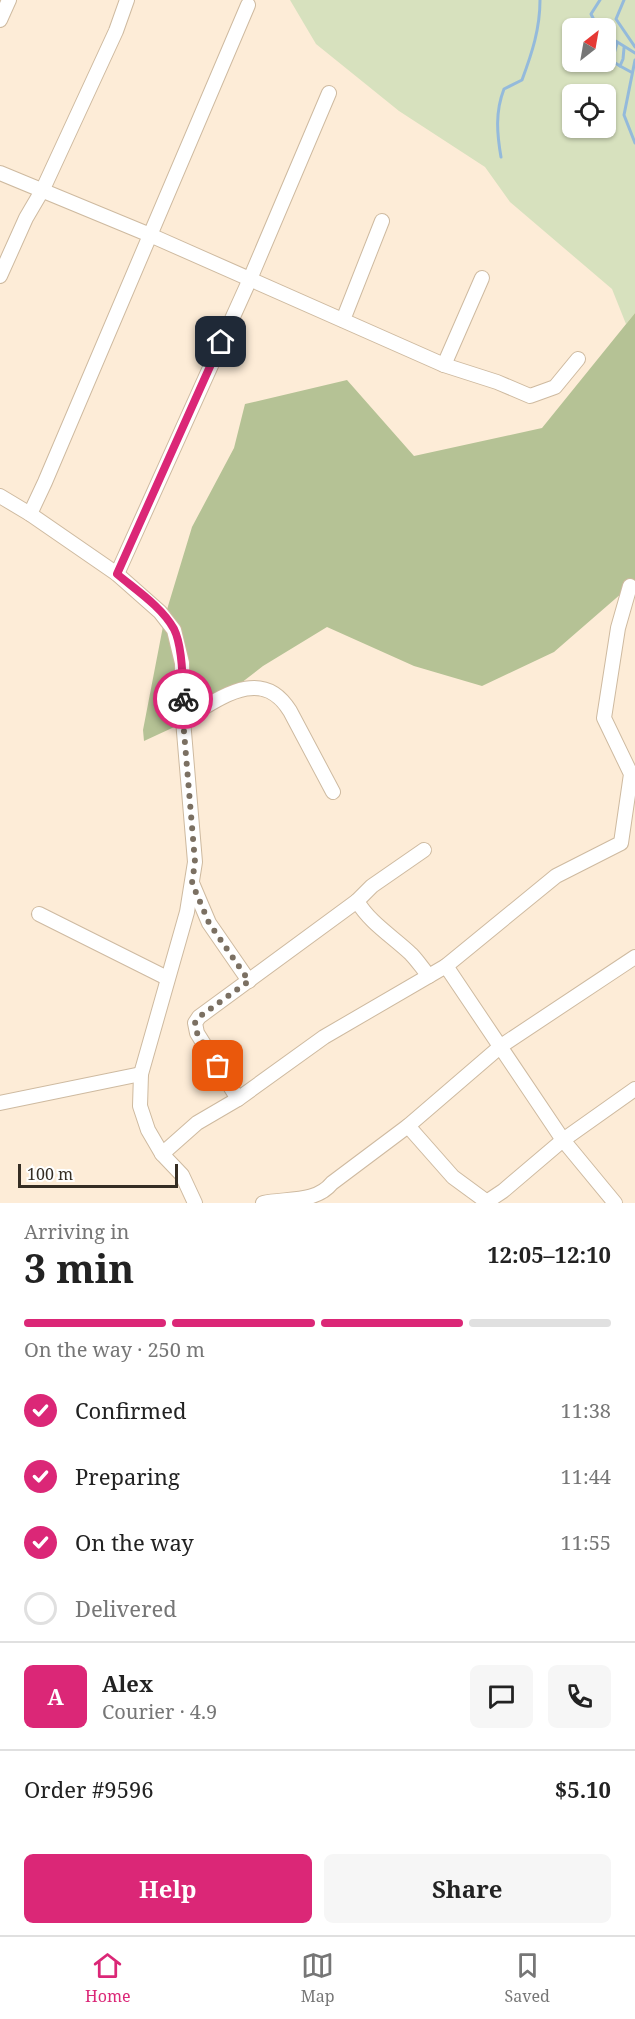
<!DOCTYPE html>
<html lang="en">
<head>
<meta charset="utf-8">
<style>
  body { margin:0; font-family:"Noto Serif",serif; background:#f6f6f6; color:#222; height:100vh; display:flex; flex-direction:column; font-size:22px; white-space:nowrap }
  * { box-sizing:border-box; margin:0 }
  p { font-size:20px; color:#767676 }
  .icon { flex:none; width:33px; height:33px; fill:none; stroke:currentColor; stroke-width:2; stroke-linecap:round; stroke-linejoin:round }
  .map { position:relative; height:1203px; overflow:hidden }
  .details { display:flex; flex-direction:column; background:#fff; flex:1 }
  .details>* { flex:none }
  .needle { width:39px; rotate:31deg }
  .fabs { position:absolute; left:562px; top:18px; display:grid; gap:12px }
  .fabs a { display:grid; place-items:center; width:54px; height:54px; border-radius:9px; background:#fff; box-shadow:0 2px 4px #0004; font-size:30px }
  .scale { position:absolute; left:18px; bottom:15px; width:160px; box-sizing:border-box; padding-left:6px; border:3px solid #352d23; border-top:0; font-size:16px; line-height:21px; white-space:nowrap; color:#352d23; -webkit-text-stroke:4px #fff; paint-order:stroke }
  .pin { position:absolute; display:grid; place-items:center; width:51px; height:51px; color:#fff; margin:-26px; border-radius:12px; box-shadow:0 3px 9px #0006 }
  .courier { position:absolute; display:grid; place-items:center; width:60px; height:60px; margin:-30px; border:4px solid #db2777; border-radius:50%; background:#fff; color:#222; box-shadow:0 2px 8px #0007 }
  .summary em { font-style:normal; font-weight:700 }
  .summary div { display:flex; flex-direction:column-reverse }
  .summary { display:flex; align-items:center; justify-content:space-between; height:102px; padding:0 24px }
  h1 { font-size:39px; font-weight:700; line-height:45px }
  .bar { display:grid; grid-template-columns:repeat(4,1fr); gap:9px 6px; align-content:center; height:72px; padding:0 24px }
  .bar i { height:8px; border-radius:4px; background:#e0e0e0 }
  .bar .selected { background:#db2777 }
  .bar p { grid-column:span 4 }
  .line { display:flex; align-items:center; gap:15px; padding:0 24px; border-top:2px solid #e0e0e0 }
  .line div { flex:1 }
  .round { display:grid; place-items:center; flex:none; width:63px; height:63px; border-radius:9px; background:#f6f6f6 }
  ol { padding:0 24px; list-style:none }
  li { display:flex; align-items:center; gap:18px; height:66px }
  li p { margin-inline-start:auto }
  li .icon { padding:6px; border-radius:50%; background:#db2777; color:#fff; stroke-width:4 }
  li:last-child { color:#767676 }
  li i { width:33px; height:33px; border:3px solid #e0e0e0; border-radius:50% }
  .primary-button { display:flex; gap:12px; margin-top:auto; padding:12px 24px }
  .primary-button a { flex:1; height:69px; border-radius:9px; background:#db2777; color:#fff; font-size:24px; font-weight:700; line-height:69px; text-align:center }
  .primary-button a+a { background:#f6f6f6; color:#222 }
  .menu { display:flex; justify-content:space-around; align-items:center; height:84px; border-top:2px solid #e0e0e0; background:#fff; font-size:16px; color:#767676 }
  .menu a { display:grid; justify-items:center; gap:3px }
  .menu .selected { color:#db2777 }
  .map>svg:first-child { display:block }
</style>
</head>
<body>
<div class="map">
<svg width="635" height="1203" viewBox="0 0 635 1203">
  <rect width="100%" height="100%" fill="#fdecd7"/>
  <path fill="#d7e1be" fill-rule="evenodd" d="M290,0H635V313L626,324L612,289L510,202L485,167L399,111L316,44ZM573,28H606V62H573ZM573,94H606V128H573Z"/>
  <polygon fill="#b5c295" points="635,313 635,592 630,586 554,652 482,686 414,666 327,627 263,666 198,716 144,741 143,730 165,616 192,527 234,448 245,404 347,380 414,456 542,428"/>
  <g fill="none" stroke-linecap="round" stroke-linejoin="round">
    <g stroke="#94badb" stroke-width="3">
      <polyline points="624,0 616,19 635,47"/>
      <polyline points="598,28 591,14 600,0"/>
      <polyline points="606,35 635,53"/>
      <polyline points="617,43 612,61 620,66"/>
      <polyline points="624,48 623,59 620,66 631,72"/>
      <polyline points="635,60 624,115 635,143"/>
      <path d="M501,157C497,134 495,112 504,89L522,80C532,53 540,29 540,0"/>
    </g>
    <g stroke="#cebaa0" stroke-width="16">
      <g id="minor">
        <polyline points="0,20 9,0"/>
        <polyline points="0,173 150,235 444,365 497,382 530,396 555,387 578,359"/>
        <polyline points="0,276 26,218 43,189 116,31 127,0"/>
        <polyline points="343,320 382,221"/>
        <polyline points="444,365 482,278"/>
        <polyline points="0,496 30,514 117,574 160,612 174,630 182,663 183,720 195,862 187,912 141,1074 140,1106 148,1130 162,1154"/>
        <polyline points="30,514 45,482 248,5"/>
        <polyline points="117,574 250,279 329,93"/>
        <path d="M183,720C218,700 261,664 290,711L333,792"/>
        <polyline points="192,883 209,923 249,981"/>
        <polyline points="357,901 372,886 424,850"/>
        <polyline points="39,914 167,978"/>
        <polyline points="446,966 556,876 621,843 631,774 604,718 618,628 630,586"/>
        <path d="M238,1099L197,1033L195,1023L199,1017L357,901C370,923 392,936 411,954C417,960 423,969 429,976"/>
        <polyline points="0,1103 141,1074"/>
        <polyline points="408,1126 453,1177 487,1202"/>
        <polyline points="195,1203 182,1175 162,1154 197,1123 238,1099 324,1037 446,966 563,1140 615,1203"/>
        <path d="M263,1203C287,1198 316,1203 332,1183L408,1126L501,1046L635,957"/>
        <polyline points="485,1203 503,1191 563,1140 635,1089"/>
      </g>
    </g>
    <use href="#minor" stroke="#fff" stroke-width="14"/>
  </g>
  <g fill="none" stroke-linecap="round" stroke-linejoin="round">
    <polyline stroke="#7b7062" stroke-width="6" stroke-dasharray="0 10.8" points="183,699 183,720 195,862 192,883 209,923 249,981 199,1017 195,1023 197,1033 218,1066"/>
    <path stroke="#db2777" stroke-width="8" d="M183,699C183,680 182,645 174,629C162,607 136,590 117,574L221,342"/>
  </g>
</svg>
<div class="fabs">
<a><svg class="needle" viewBox="-14 -14 28 28"><path d="M0-13l5 13h-10z" fill="#e53935"/><path d="M0 13l5-13h-10z" fill="#767676"/></svg></a>
<a><svg class="icon" aria-label="locate" viewBox="0 0 24 24"><circle cx="12" cy="12" r="6"/><path d="M12 2v4M12 18v4M2 12h4M18 12h4"/></svg></a>
</div>
<div class="scale">100 m</div>
<div class="pin" style="left:218px;top:1066px;background:#ea580c"><svg class="icon" aria-label="bag" viewBox="0 0 24 24"><path d="M5 8h14l-1 12H6zM9 8a3 3 0 0 1 6 0"/></svg></div>
<div class="pin" style="left:221px;top:342px;background:#1f2937"><svg class="icon" aria-label="home" viewBox="0 0 24 24"><path d="M3 11l9-7 9 7M6 9v11h12V9"/></svg></div>
<div class="courier" style="left:183px;top:699px"><svg class="icon" aria-label="bike" viewBox="0 0 24 24"><circle cx="6" cy="16" r="4"/><circle cx="18" cy="16" r="4"/><path d="M6 16l4-8h5l3 8M10 8l3 8H6M13 5h3"/></svg></div>
</div>
<section class="details">
<div class="summary"><div><h1>3 min</h1><p>Arriving in</p></div><em>12:05–12:10</em></div>
<div class="bar"><i class="selected"></i><i class="selected"></i><i class="selected"></i><i></i><p>On the way · 250 m</p></div>
<ol>
<li><svg class="icon" aria-label="check" viewBox="0 0 24 24"><path d="M5 12l5 5 9-10"/></svg>Confirmed<p>11:38</p></li>
<li><svg class="icon" aria-label="check" viewBox="0 0 24 24"><path d="M5 12l5 5 9-10"/></svg>Preparing<p>11:44</p></li>
<li><svg class="icon" aria-label="check" viewBox="0 0 24 24"><path d="M5 12l5 5 9-10"/></svg>On the way<p>11:55</p></li>
<li><i></i>Delivered</li>
</ol>
<div class="line" style="height:108px"><b class="round" style="background:#db2777;color:#fff">A</b><div><b>Alex</b><p>Courier · 4.9</p></div><a class="round"><svg class="icon" aria-label="chat" viewBox="0 0 24 24"><path d="M4 5h16v11H9l-5 4z"/></svg></a><a class="round"><svg class="icon" aria-label="phone" viewBox="0 0 24 24"><path d="M5 4h4l2 5-3 2q2 4 5 5l2-3 5 2v4C11 20 4 13 5 4z"/></svg></a></div>
<div class="line" style="height:78px"><div>Order #9596</div><b>$5.10</b></div>
<div class="primary-button"><a>Help</a><a>Share</a></div>
</section>
<nav class="menu">
<a class="selected"><svg class="icon" aria-label="home" viewBox="0 0 24 24"><path d="M3 11l9-7 9 7M6 9v11h12V9"/></svg>Home</a>
<a><svg class="icon" aria-label="map" viewBox="0 0 24 24"><path d="M3 6l6-2 6 2 6-2v14l-6 2-6-2-6 2zM9 4v14M15 6v14"/></svg>Map</a>
<a><svg class="icon" aria-label="saved" viewBox="0 0 24 24"><path d="M7 4h10v16l-5-4-5 4z"/></svg>Saved</a>
</nav>
</body>
</html>
